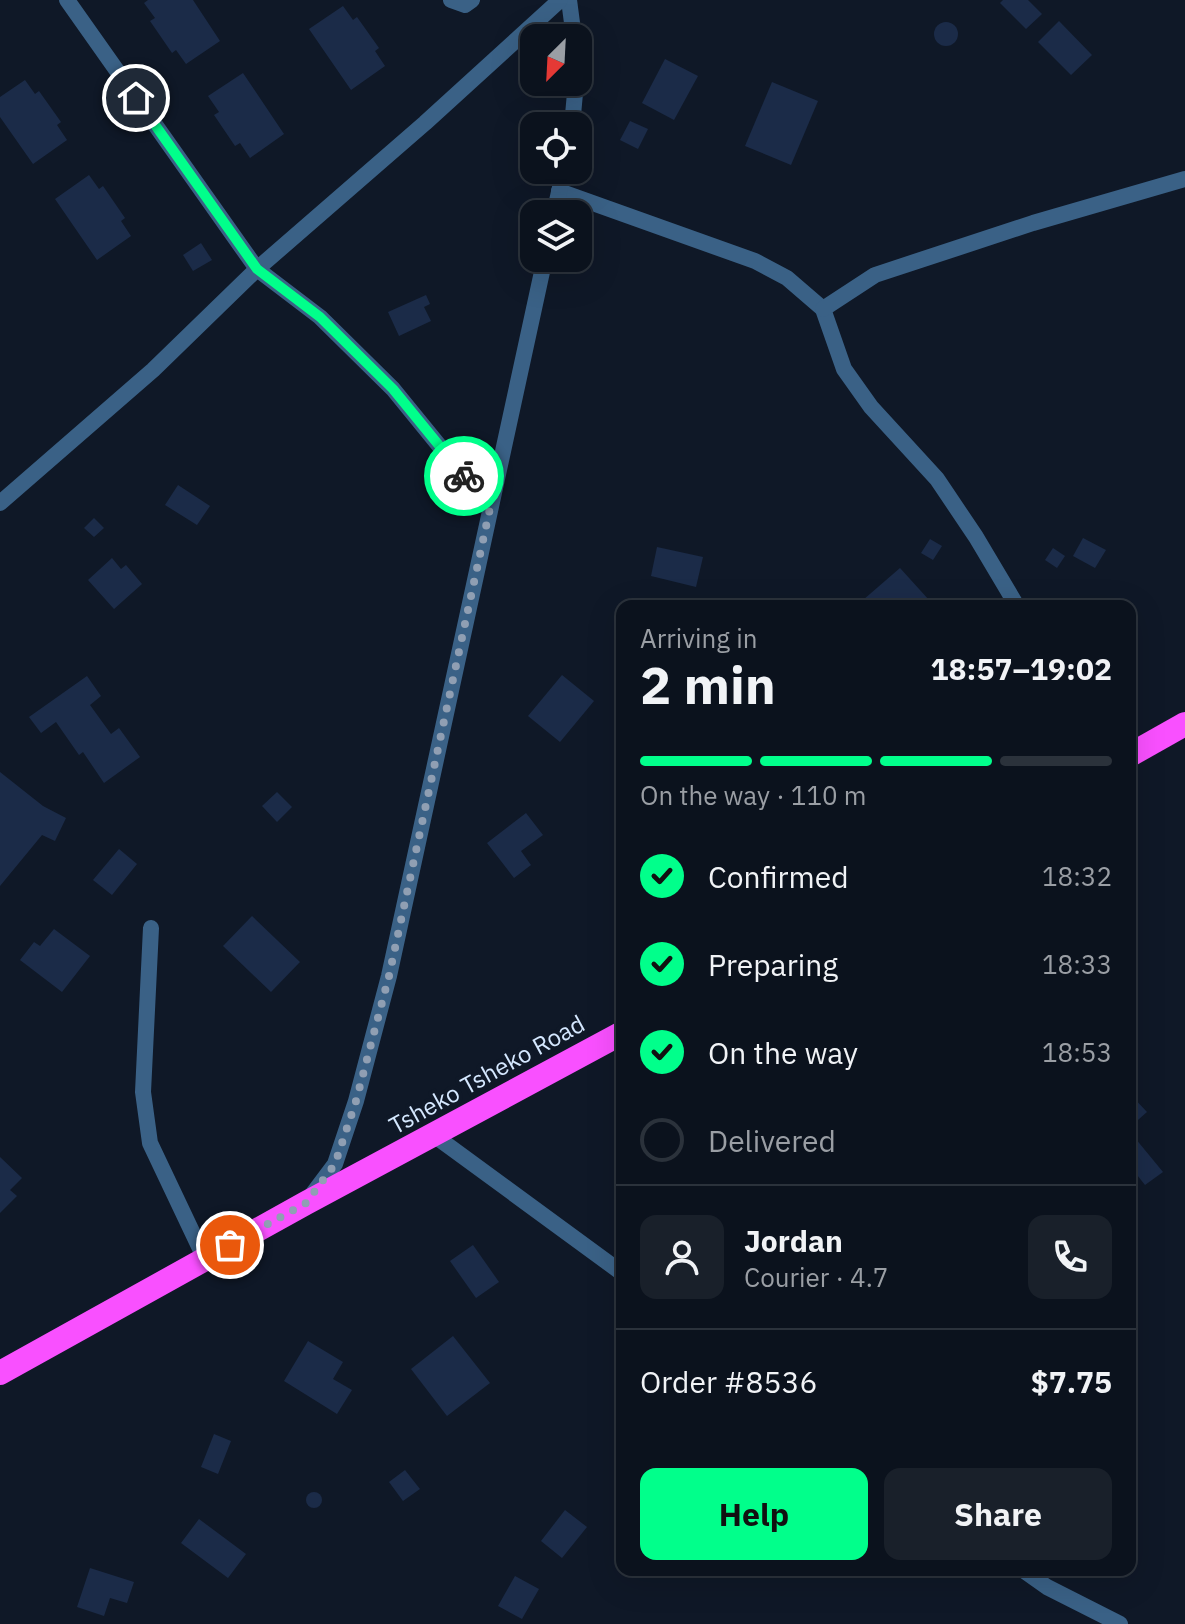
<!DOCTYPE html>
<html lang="en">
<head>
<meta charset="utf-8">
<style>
  body { margin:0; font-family:"IBM Plex Sans",sans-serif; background:#19202a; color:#f1f3f6; height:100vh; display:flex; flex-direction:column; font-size:30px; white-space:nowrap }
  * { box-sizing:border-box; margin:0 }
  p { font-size:26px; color:#9a9ea4 }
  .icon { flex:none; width:44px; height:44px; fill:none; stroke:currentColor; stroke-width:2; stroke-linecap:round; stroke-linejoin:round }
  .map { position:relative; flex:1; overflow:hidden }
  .details { position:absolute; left:616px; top:600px; width:520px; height:976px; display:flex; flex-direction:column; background:#0b121d; border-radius:16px; box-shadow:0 8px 32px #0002,0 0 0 2px #2b323b }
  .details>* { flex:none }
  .needle { width:52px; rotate:204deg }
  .fabs { position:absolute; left:520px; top:24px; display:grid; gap:16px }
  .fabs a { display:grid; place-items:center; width:72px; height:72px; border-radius:16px; background:#0b121d; box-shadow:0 8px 32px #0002,0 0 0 2px #2b323b; font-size:40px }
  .pin { position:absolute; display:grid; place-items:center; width:68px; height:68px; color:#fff; margin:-34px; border:4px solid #fff; border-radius:50%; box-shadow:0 2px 8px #0007 }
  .courier { position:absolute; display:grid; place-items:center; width:80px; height:80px; margin:-40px; border:6px solid #01ff8b; border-radius:50%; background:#fff; color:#222; box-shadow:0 2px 10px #0007 }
  .summary em { font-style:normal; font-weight:700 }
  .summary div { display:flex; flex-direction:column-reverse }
  .summary { display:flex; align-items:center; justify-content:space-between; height:136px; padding:0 24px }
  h1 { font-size:52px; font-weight:700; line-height:60px }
  .bar { display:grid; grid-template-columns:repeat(4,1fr); gap:12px 8px; align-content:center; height:96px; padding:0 24px }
  .bar i { height:10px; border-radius:6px; background:#2b323b }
  .bar .current { background:#01ff8b }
  .bar p { grid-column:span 4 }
  .line { display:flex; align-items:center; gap:20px; padding:0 24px; border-top:2px solid #2b323b }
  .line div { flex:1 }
  .round { display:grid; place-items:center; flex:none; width:84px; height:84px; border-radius:16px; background:#19202a }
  ol { padding:0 24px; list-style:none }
  li { display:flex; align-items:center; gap:24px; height:88px }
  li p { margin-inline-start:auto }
  li .icon { padding:8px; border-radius:50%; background:#01ff8b; color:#111; stroke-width:4 }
  li:last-child { color:#9a9ea4 }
  li i { width:44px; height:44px; border:4px solid #2b323b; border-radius:50% }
  .button { display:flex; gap:16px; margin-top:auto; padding:16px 24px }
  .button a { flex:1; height:92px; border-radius:16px; background:#01ff8b; color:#111; font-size:32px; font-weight:700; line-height:92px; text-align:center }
  .button a+a { background:#19202a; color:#f1f3f6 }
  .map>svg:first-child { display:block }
</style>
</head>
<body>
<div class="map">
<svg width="1185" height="1624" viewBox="0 0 1185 1624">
  <rect width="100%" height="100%" fill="#0f1827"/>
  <g fill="#1b2b48">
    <polygon points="148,0 193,0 220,41 186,64 176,50 172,53 150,21 155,18 144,3"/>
    <polygon points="1003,0 1028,0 1042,14 1026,29 1000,3"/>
    <polygon points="343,6 353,20 357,17 379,48 375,51 385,66 351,90 309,29"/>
    <polygon points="1059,21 1092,55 1071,75 1038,42"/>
    <circle cx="946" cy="34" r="12"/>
    <polygon points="665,59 698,76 674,120 642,103"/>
    <polygon points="243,73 284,134 250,158 240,143 235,146 214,115 219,112 208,96"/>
    <polygon points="25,80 35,94 39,91 61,122 57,125 67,140 33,164 0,117 0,97"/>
    <polygon points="772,82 818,101 791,165 745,146"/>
    <polygon points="630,121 648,129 638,149 620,140"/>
    <polygon points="89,175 99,189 103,186 125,218 121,221 131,236 97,260 55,199"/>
    <polygon points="201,243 212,260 193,271 183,255"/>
    <polygon points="426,295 430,304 424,307 431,321 399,336 388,312"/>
    <polygon points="178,485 210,506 197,525 165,505"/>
    <polygon points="94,518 104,528 94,537 84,528"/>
    <polygon points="1083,538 1106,550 1095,568 1073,556"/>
    <polygon points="930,539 942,546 933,560 921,553"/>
    <polygon points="657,547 703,557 696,587 651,576"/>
    <polygon points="1053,548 1065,556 1057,568 1045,560"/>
    <polygon points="112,558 121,569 126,565 142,584 114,609 88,580"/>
    <polygon points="900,568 929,600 921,606 897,606 893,601 888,606 868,606 863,600"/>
    <polygon points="562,675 594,701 560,742 528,716"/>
    <polygon points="87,676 101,696 90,705 111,734 119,728 140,757 104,783 83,752 79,755 56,722 41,733 29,717"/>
    <polygon points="0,772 43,806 66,818 55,841 42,835 0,886"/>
    <polygon points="277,792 292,807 277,822 262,806"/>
    <polygon points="526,813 543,835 521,851 531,865 514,878 487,843"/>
    <polygon points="119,849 137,864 112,895 93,880"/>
    <polygon points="252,916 300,962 271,992 223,946"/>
    <polygon points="54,929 90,956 62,992 20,960 34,942 40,946"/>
    <polygon points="1130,1083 1136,1089 1130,1094 1147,1112 1130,1127"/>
    <polygon points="1135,1138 1163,1172 1145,1185 1130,1166 1130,1142"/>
    <polygon points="0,1157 22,1178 10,1190 17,1196 0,1213"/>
    <polygon points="473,1245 499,1282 476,1298 450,1261"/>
    <polygon points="453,1336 490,1383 447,1416 411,1369"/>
    <polygon points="308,1341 343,1362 333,1379 352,1390 337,1414 284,1381"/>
    <polygon points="214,1434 231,1441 218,1474 201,1467"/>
    <polygon points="405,1470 420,1489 403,1501 389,1482"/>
    <circle cx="314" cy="1500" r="8"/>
    <polygon points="565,1510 587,1527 562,1558 541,1541"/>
    <polygon points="199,1519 246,1554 228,1578 181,1543"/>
    <polygon points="90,1568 134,1582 127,1603 110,1598 104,1616 77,1607"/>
    <polygon points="515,1576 539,1589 522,1619 498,1606"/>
  </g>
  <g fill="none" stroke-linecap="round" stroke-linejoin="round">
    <g stroke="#3a6186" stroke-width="16">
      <polyline points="67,0 257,269 320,317 393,389 490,508"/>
      <polyline points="451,0 465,5 472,0"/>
      <polyline points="569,0 574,38"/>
      <polyline points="572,126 576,82"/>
      <polyline points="559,191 755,261 787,278 823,309 844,369 871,407 937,479 976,537 1017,606"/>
      <polyline points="554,214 564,170"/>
      <polyline points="823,309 875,275 1033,223 1185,179"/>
      <polyline points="0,503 153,370 257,269 425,123 560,0"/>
      <polyline points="151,928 143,1092 150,1143 205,1259"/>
      <polyline points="435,1136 622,1273"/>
      <polyline points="311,1196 335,1164 356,1101 389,976 545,258"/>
      <polyline points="1023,1570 1047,1587 1120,1624"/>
    </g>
    <g stroke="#f950ff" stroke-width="24">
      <polyline points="1130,755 1185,724"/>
      <polyline points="0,1373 306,1203 622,1033"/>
    </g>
  </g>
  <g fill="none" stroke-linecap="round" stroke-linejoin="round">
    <polyline stroke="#909fb3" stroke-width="8" stroke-dasharray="0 14.4" points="230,1245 306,1203 335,1164 356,1101 389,976 490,508 464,476"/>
    <polyline stroke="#01ff8b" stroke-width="10" points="136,98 257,269 320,317 393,389 464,476"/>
  </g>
  <g text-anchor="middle" stroke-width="8" stroke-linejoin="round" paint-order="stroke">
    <g font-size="24" fill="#d5e8ff" stroke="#0f1827">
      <text transform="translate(487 1075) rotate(-29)" y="8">Tsheko Tsheko Road</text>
    </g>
  </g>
</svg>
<div class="fabs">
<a><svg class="needle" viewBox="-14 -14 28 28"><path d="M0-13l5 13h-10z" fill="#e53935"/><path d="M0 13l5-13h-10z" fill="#9a9ea4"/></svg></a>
<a><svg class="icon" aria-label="locate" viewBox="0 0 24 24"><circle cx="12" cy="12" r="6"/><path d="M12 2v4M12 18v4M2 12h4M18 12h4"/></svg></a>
<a><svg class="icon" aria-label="layers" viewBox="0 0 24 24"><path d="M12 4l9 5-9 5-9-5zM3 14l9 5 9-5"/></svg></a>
</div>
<div class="pin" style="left:230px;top:1245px;background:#ea580c"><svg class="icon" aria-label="bag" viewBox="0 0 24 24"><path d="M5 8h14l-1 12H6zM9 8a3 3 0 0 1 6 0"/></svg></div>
<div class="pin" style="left:136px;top:98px;background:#1f2937"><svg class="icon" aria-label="home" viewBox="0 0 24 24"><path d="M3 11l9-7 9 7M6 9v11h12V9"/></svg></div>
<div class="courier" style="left:464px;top:476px"><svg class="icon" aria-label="bike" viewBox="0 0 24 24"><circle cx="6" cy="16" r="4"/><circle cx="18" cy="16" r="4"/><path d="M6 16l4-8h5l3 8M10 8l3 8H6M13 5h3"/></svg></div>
<section class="details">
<div class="summary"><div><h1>2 min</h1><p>Arriving in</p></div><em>18:57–19:02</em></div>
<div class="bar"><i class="current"></i><i class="current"></i><i class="current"></i><i></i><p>On the way · 110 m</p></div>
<ol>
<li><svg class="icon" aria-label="check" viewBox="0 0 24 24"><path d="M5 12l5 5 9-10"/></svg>Confirmed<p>18:32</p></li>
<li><svg class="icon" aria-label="check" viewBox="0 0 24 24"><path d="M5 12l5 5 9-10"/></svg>Preparing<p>18:33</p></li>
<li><svg class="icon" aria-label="check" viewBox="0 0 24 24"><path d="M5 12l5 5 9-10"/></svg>On the way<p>18:53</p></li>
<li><i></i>Delivered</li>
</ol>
<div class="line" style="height:144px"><a class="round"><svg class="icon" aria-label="person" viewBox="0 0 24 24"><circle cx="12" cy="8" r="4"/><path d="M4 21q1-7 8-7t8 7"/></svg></a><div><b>Jordan</b><p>Courier · 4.7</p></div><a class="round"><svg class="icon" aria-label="phone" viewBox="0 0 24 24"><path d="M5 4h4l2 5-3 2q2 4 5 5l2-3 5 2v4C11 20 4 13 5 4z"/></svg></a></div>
<div class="line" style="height:104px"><div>Order #8536</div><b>$7.75</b></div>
<div class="button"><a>Help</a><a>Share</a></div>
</section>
</div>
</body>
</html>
